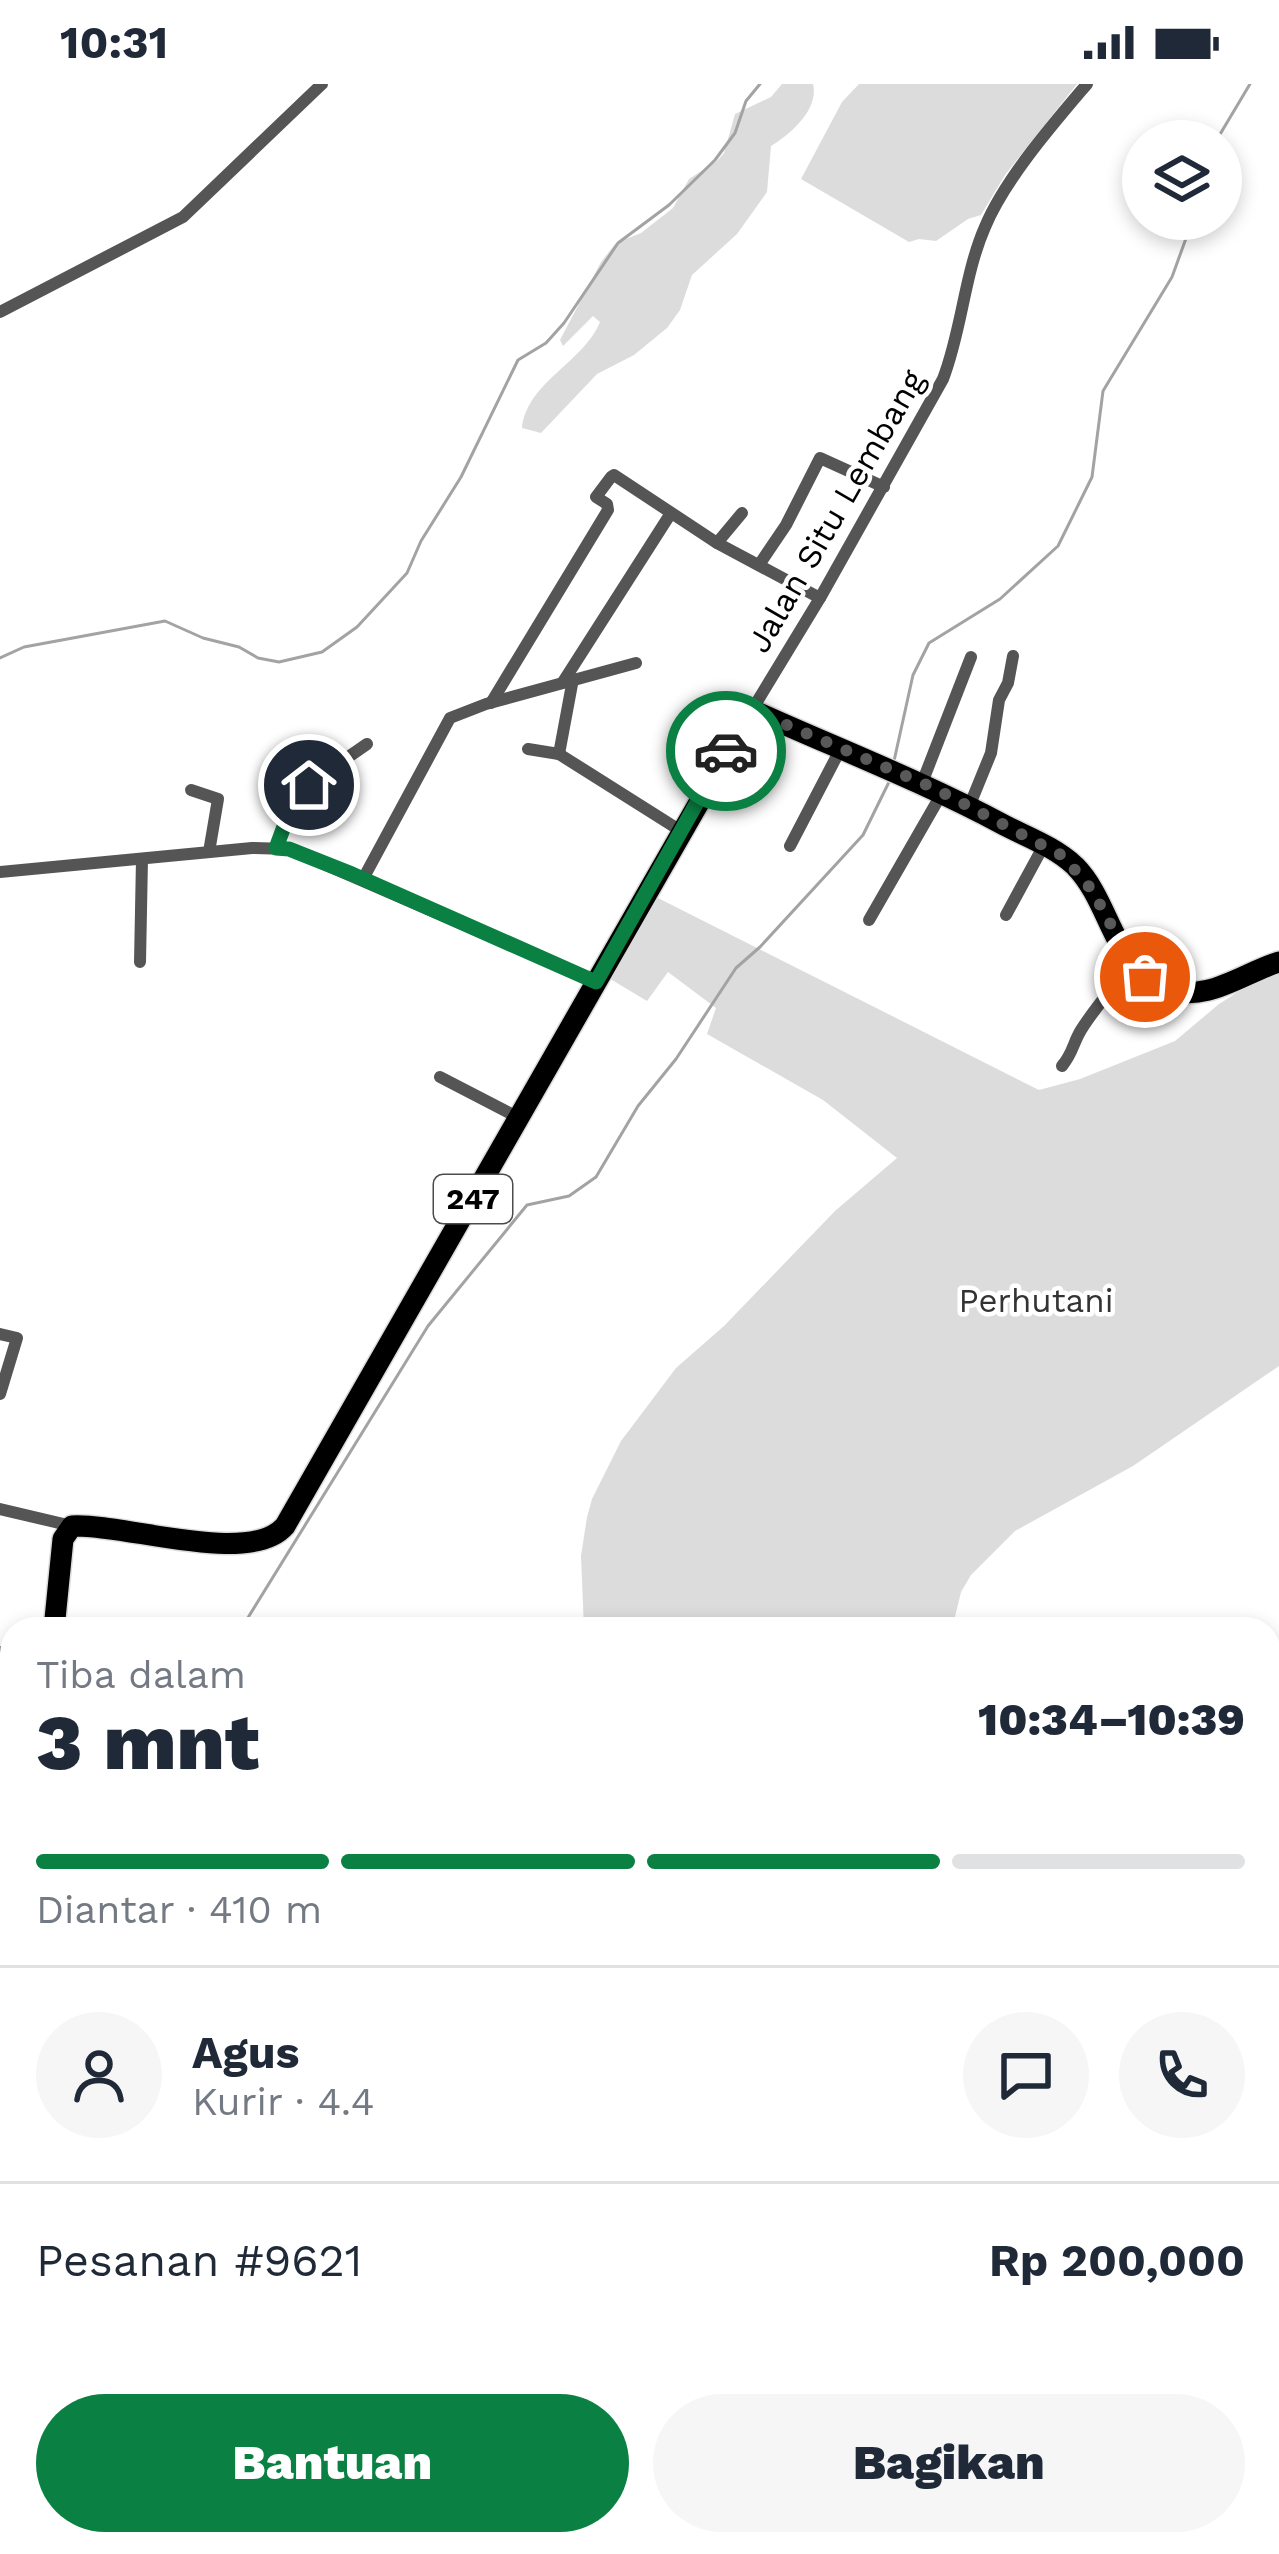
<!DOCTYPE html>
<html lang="id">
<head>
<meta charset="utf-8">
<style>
  body { margin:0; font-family:"Work Sans",sans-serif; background:#f6f6f7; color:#1f2937; height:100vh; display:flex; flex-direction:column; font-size:45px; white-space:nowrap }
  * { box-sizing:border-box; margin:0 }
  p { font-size:39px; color:#747a83 }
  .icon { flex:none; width:66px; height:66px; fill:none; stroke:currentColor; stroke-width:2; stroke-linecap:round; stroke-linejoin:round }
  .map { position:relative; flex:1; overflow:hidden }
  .panel { position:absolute; left:0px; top:1533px; width:1281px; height:939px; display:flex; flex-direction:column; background:#fff; border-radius:36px 36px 0 0; box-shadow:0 6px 18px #0003 }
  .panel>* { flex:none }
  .controls { position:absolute; left:1122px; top:36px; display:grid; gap:24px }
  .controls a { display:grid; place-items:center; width:120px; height:120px; border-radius:50%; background:#fff; box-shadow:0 6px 18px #0003; font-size:60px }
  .pin { position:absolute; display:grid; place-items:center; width:102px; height:102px; color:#fff; margin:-51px; border:6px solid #fff; border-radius:50%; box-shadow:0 3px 12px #0007 }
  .courier { position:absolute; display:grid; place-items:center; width:120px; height:120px; margin:-60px; border:9px solid #0b8043; border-radius:50%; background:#fff; color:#222; box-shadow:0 3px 15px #0007 }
  .overview em { font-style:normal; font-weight:800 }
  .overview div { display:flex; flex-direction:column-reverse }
  .overview { display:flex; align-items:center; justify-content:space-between; height:204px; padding:0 36px }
  h1 { font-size:78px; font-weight:800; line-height:90px }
  .bar { display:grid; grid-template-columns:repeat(4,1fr); gap:18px 12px; align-content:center; height:144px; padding:0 36px }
  .bar i { height:15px; border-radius:9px; background:#e0e1e3 }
  .bar .active { background:#0b8043 }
  .bar p { grid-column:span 4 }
  .line { display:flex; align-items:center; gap:30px; padding:0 36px; border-top:3px solid #e0e1e3 }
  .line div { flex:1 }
  .round { display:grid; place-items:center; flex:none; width:126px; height:126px; border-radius:63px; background:#f6f6f7 }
  .action { display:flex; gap:24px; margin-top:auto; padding:24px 36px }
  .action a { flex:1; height:138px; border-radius:72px; background:#0b8043; color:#fff; font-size:48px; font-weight:800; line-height:138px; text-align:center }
  .action a+a { background:#f6f6f7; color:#1f2937 }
  .status { display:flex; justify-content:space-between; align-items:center; height:84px; padding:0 60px; background:#fff; direction:ltr }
  .status svg { height:33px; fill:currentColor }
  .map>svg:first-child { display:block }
</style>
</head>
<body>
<div class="status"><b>10:31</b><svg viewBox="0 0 49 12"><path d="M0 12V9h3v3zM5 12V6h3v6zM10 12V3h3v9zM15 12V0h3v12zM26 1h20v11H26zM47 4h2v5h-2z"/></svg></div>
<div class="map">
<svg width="1279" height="2470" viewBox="0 0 1279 2470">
  <rect width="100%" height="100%" fill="#fff"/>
  <g fill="#dcdcdc">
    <path d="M782,0H813C819,25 792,49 771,62L767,108L737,150L692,191L680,226L667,244L634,271L597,290L541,349L522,344C527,298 583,279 600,238L593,232L563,262L560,256L601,178L616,159L641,149L673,124L689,95L717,77L724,69L735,30L771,13Z"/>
    <polygon points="859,0 1077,0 1005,91 981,131 968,135 936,157 919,155 909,158 801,95 842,18"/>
    <polygon points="654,812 1039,1006 1080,995 1175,957 1219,920 1279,882 1279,1282 1133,1382 1015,1447 971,1491 961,1508 952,1545 584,1545 581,1472 587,1433 592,1415 621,1357 676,1284 724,1242 835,1127 897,1074 823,1016 707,950 716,924 668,888 647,917 607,893"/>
    <polygon points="129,2460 414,2460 413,2470 119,2470"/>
    <polygon points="952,2460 1074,2460 1069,2470 947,2470"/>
  </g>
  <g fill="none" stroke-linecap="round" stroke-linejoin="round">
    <g stroke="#a3a3a3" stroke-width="3">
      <polyline points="1216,57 1250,0"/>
      <polyline points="0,574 24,563 165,537 203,554 239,563 258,574 279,578 322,568 357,543 407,489 421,457 461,393 518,276 546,259 564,239 618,159 669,121 715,76 735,49 746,17 760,0"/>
      <polyline points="894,677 913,591 929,559 1000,515 1058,462 1092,393 1103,307 1172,193 1193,135"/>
      <polyline points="241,1545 428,1242 527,1121 569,1112 596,1093 638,1022 676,975 736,884 760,863 863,751 889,698"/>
      <polyline points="0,1881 12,1870"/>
    </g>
    <g stroke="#dbdbdb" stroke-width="24">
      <g id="primary">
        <path d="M54,1545L63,1455L72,1442C124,1439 249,1483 285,1442L752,626C836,664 922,697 1004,741C1027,753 1055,763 1075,782C1111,818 1114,887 1166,905C1207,919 1241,890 1279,878"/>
        <polyline points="0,2122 12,2008"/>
      </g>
    </g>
    <g stroke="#555" stroke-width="12">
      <polyline points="0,228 183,133 322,0"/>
      <polyline points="742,429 717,459 820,514"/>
      <polyline points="759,481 786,441 820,374 884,403"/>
      <polyline points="563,598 671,429"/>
      <polyline points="491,619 608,426 607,420 596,413 611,393 614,391 717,459"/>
      <path d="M752,626L820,514L943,295C962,246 964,191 985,143C1005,95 1053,40 1087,0"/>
      <polyline points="528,665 559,670 681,747"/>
      <polyline points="559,670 573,595"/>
      <polyline points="922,699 971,573"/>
      <polyline points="191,706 218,715 209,768"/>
      <polyline points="969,723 991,669 999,616 1008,599 1013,572"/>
      <polyline points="790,762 840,666"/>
      <path d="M276,764C300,698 312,699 367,660"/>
      <polyline points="0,788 252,764 289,765 596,898"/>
      <polyline points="363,795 450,634 486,620 636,579"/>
      <polyline points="1006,831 1044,761"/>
      <polyline points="869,836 942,709"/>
      <polyline points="140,878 142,775"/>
      <path d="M1062,982C1073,969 1073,959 1081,946C1096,922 1115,901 1132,880"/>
      <polyline points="440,993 519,1034"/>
      <polyline points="0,1250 17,1254 0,1310"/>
      <polyline points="0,1425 72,1442"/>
      <polyline points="0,1568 12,1569"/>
      <polyline points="1269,1755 1279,1727"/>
      <polyline points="0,1794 12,1795"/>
      <polyline points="0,1850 12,1850"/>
      <polyline points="1269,1897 1279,1901"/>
      <polyline points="0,2143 12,2146"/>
      <polyline points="0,2183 12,2187"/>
      <polyline points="1269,2189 1277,2196 1269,2217"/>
      <polyline points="0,2218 12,2221"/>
      <polyline points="1269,2258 1279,2262"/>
      <polyline points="0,2273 12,2276"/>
      <polyline points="1269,2328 1279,2333"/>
      <polyline points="1128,2470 1132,2460"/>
    </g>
    <use href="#primary" stroke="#000" stroke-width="21"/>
  </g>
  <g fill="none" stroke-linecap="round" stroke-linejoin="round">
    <polyline stroke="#595959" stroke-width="12" stroke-dasharray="0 21.6" points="726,667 752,626 934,704 1063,772 1092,806 1136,887 1145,893"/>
    <polyline stroke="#0b8043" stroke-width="15" points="309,701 292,721 276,764 289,765 352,790 596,898 726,667"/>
  </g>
  <g text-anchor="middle" stroke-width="9" stroke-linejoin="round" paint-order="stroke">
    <rect fill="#fff" stroke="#4c4c4c" stroke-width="3" x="434" y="1091" width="78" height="48" rx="9"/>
    <g font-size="30" font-weight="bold" fill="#000">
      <text x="473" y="1125">247</text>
    </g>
    <g font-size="33" fill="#000" stroke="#fff">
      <text transform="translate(835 427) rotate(-60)" y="12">Jalan Situ Lembang</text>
    </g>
    <g font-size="33" fill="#333" stroke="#fff">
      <text x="1036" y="1228">Perhutani</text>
    </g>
  </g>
</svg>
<div class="controls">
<a><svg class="icon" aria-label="layers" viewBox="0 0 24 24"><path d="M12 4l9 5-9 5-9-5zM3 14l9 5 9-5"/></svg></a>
</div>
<div class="pin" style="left:1145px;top:893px;background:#ea580c"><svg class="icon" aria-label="bag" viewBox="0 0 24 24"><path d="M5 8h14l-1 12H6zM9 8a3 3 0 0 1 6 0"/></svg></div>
<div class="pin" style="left:309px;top:701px;background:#1f2937"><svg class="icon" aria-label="home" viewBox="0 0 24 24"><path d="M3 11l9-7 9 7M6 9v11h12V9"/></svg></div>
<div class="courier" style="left:726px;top:667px"><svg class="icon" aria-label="car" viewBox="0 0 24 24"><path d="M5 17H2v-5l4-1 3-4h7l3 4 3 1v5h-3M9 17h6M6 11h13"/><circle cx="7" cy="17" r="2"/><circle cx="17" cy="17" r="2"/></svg></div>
<section class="panel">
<div class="overview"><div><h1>3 mnt</h1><p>Tiba dalam</p></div><em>10:34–10:39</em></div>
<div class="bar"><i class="active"></i><i class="active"></i><i class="active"></i><i></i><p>Diantar · 410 m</p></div>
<div class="line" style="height:216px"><a class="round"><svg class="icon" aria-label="person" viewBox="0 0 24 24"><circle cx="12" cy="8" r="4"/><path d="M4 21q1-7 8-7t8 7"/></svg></a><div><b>Agus</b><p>Kurir · 4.4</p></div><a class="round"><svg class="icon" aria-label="chat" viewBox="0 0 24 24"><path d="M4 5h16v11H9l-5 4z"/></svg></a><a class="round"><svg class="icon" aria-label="phone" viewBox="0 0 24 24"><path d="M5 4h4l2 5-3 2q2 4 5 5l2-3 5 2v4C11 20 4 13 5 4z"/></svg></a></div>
<div class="line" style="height:156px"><div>Pesanan #9621</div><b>Rp 200,000</b></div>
<div class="action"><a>Bantuan</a><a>Bagikan</a></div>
</section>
</div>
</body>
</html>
